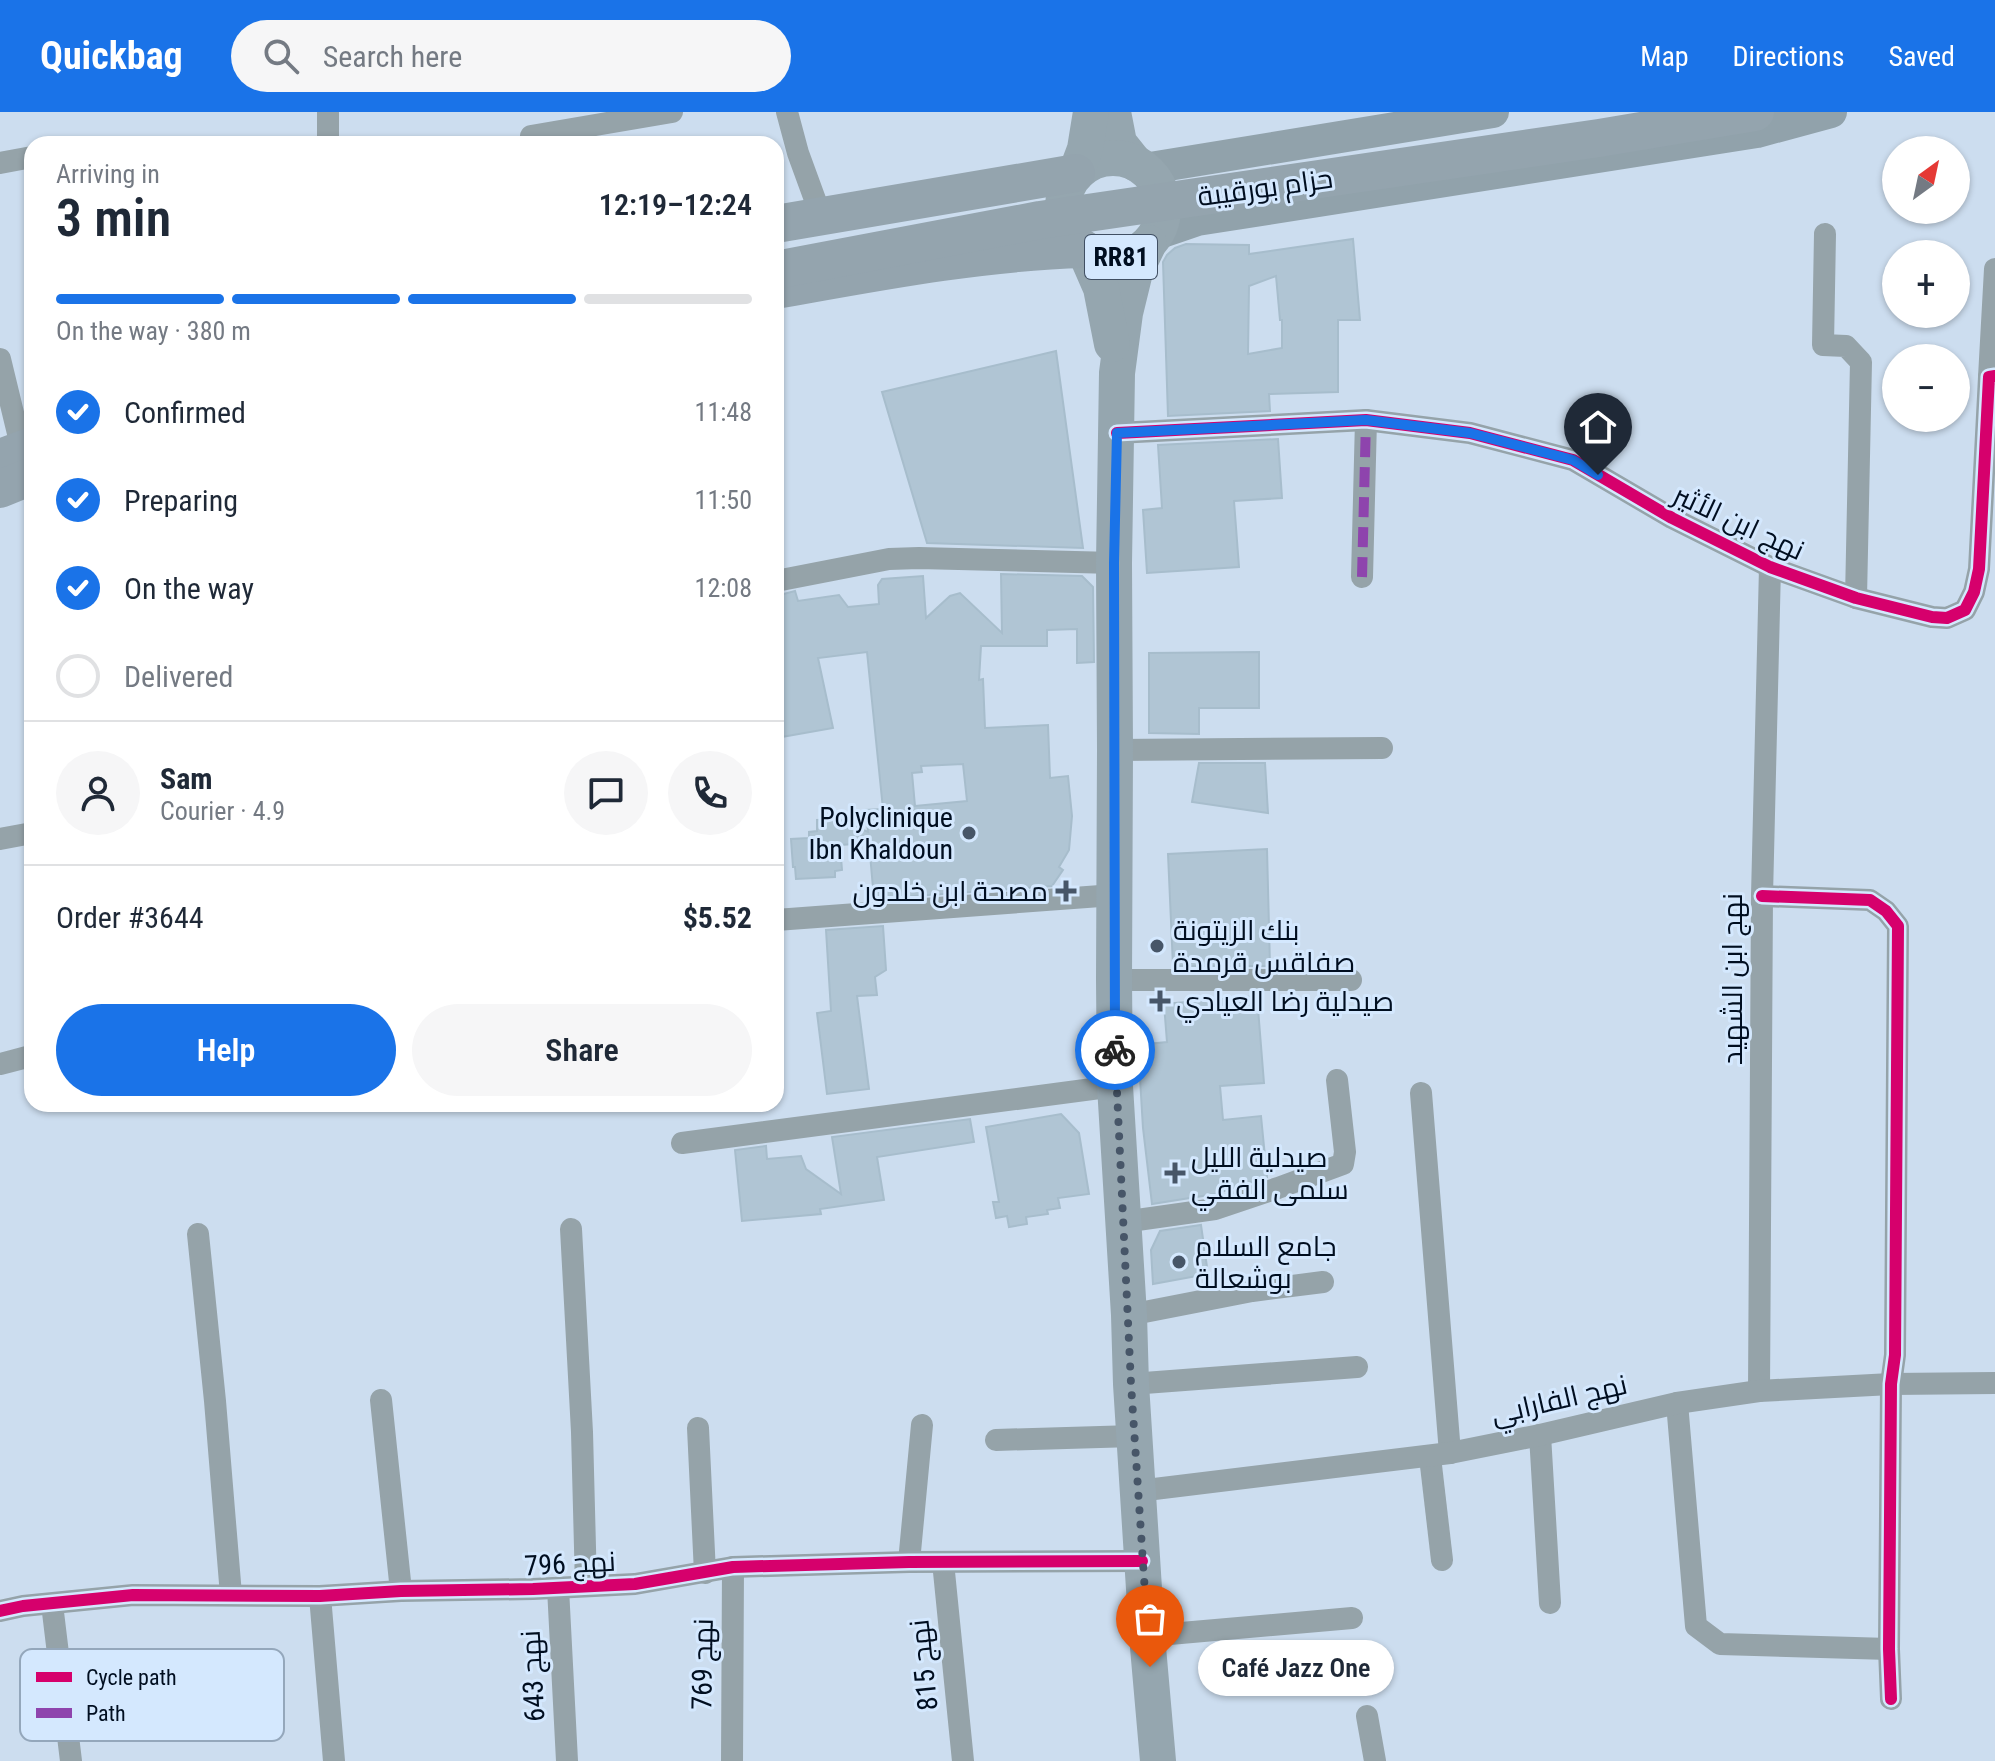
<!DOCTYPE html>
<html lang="en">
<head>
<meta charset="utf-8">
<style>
  body { margin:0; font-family:"Roboto Condensed",Cairo,sans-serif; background:#f6f6f7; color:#1f2937; height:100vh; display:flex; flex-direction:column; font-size:30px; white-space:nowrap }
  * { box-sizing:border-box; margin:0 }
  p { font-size:26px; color:#747a83 }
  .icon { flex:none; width:44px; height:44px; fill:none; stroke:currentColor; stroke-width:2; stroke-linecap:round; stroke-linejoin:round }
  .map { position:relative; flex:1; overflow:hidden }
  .side { position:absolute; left:24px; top:24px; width:760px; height:976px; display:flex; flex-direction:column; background:#fff; border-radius:24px; box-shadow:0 2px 6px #0004 }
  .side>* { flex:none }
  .needle { width:52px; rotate:33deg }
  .fabs { position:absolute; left:1882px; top:24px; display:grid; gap:16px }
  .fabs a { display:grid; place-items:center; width:88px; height:88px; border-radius:50%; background:#fff; box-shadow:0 2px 6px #0004; font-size:40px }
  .pin { position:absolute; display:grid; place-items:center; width:68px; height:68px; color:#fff; margin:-82px -34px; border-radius:50% 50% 50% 0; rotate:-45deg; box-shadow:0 0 8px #0007 }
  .pin .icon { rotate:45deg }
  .courier { position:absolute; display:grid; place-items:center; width:80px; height:80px; margin:-40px; border:6px solid #1a73e8; border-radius:50%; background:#fff; color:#222; box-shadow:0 2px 10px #0007 }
  .bubble { position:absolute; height:56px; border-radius:28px; background:#fff; box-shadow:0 2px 6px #0004; font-size:26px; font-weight:600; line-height:56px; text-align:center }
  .headline em { font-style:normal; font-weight:600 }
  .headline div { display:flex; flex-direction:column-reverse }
  .headline { display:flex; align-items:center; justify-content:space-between; height:136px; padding:0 32px }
  h1 { font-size:52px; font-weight:600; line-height:60px }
  .bar { display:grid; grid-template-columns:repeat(4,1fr); gap:12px 8px; align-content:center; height:96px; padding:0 32px }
  .bar i { height:10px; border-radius:6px; background:#e0e1e3 }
  .bar .selected { background:#1a73e8 }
  .bar p { grid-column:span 4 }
  .line { display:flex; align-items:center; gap:20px; padding:0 32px; border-top:2px solid #e0e1e3 }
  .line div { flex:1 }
  .round { display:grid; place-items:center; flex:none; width:84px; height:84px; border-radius:42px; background:#f6f6f7 }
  ol { padding:0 32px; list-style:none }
  li { display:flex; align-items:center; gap:24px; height:88px }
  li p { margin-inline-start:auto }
  li .icon { padding:8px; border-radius:50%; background:#1a73e8; color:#fff; stroke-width:4 }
  li:last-child { color:#747a83 }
  li i { width:44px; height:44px; border:4px solid #e0e1e3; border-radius:50% }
  .button { display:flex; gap:16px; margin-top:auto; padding:16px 32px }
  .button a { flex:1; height:92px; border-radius:48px; background:#1a73e8; color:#fff; font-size:32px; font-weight:600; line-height:92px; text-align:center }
  .button a+a { background:#f6f6f7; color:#1f2937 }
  header { display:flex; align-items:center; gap:48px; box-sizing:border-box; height:112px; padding:0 40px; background:#1a73e8; color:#fff }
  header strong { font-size:38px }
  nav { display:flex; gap:44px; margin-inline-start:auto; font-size:28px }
  .search { width:560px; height:72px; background:#f6f6f7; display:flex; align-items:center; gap:20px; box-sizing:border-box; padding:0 28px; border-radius:44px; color:#747a83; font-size:30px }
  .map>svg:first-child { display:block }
</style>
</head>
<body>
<header>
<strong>Quickbag</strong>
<div class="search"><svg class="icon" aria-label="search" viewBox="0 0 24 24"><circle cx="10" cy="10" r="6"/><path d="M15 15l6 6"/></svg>Search here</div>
<nav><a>Map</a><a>Directions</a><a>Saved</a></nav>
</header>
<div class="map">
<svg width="1995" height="1649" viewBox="0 0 1995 1649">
  <rect width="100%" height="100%" fill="#ccddef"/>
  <g fill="#b0c5d4" stroke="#a7bdcc" stroke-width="2" fill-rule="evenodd">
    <path d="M1353,127L1360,208H1338V280L1269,282L1270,299L1168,304L1163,150L1167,143L1175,136L1186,132L1249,133V142ZM1276,164L1280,208H1282V236L1248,242L1249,174Z"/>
    <polygon points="1056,239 1083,436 927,431 882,280"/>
    <polygon points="1278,327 1282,386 1234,389 1239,455 1147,461 1143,398 1162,396 1158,333"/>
    <path d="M1001,462L1082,464L1093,475L1094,550L1077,551V517L1047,518V534H981L979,568L983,567L985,616L1048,613L1050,666L1068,664L1072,704L1069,738L1059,755L1063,758L1052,774L874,787L869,731L840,733L842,758L835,759V765L796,767L795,755H793L791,727L809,726V720L817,719V708L838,707L868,720L866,698L883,697L867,540L818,546L833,616L776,626V484L795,479L798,489L839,483L848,495L879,492L878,473L882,467L923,464L926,506L950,484L960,481L1002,521ZM963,652L967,689L915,694L912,661L922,660L921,654Z"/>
    <polygon points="1259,540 1259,596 1199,596 1199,622 1149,621 1149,541"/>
    <polygon points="1199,651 1265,651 1268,701 1192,690"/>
    <polygon points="1267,737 1270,854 1173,854 1168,742"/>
    <polygon points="883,814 886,858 875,865 877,883 857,884 869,977 827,982 817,901 831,899 826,818"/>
    <polygon points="1257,884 1264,971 1220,974 1223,1008 1261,1004 1267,1065 1215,1082 1152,1092 1143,1016 1138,933 1167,930 1164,892"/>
    <polygon points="1061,1002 1079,1021 1089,1082 1058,1086 1060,1096 1047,1098 1048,1102 1026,1105 1027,1112 1009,1115 1007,1104 996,1106 993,1090 999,1090 986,1015"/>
    <polygon points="970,1007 974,1030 877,1045 884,1088 820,1097 821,1102 742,1109 735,1038 766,1034 767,1047 801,1044 806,1057 841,1082 832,1025"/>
    <polygon points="1201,1113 1208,1162 1153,1172 1151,1138 1160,1119"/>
  </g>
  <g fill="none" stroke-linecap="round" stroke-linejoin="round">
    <g stroke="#95a3a9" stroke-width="22">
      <polyline points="328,0 328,32"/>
      <polyline points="787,0 798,41 821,104"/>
      <polyline points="531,24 672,0"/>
      <polyline points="0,51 32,45"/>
      <polyline points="1825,122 1823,233 1846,234 1861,250 1856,486"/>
      <polyline points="0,247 22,338"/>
      <polyline points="1989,265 1995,157"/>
      <polyline points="1117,321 1366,308 1470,321 1573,348 1672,406 1770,455 1856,486 1932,505 1947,506 1965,498 1974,480 1979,457 1989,265 1995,264"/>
      <polyline points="1362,465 1366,308"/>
      <polyline points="776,469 889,447 919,446 1114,451"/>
      <polyline points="1115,638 1382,636"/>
      <polyline points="0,727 32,721"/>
      <polyline points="1762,784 1870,788 1886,799 1898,814 1895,1243 1891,1272 1889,1537 1891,1587"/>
      <polyline points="776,808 1114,783"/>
      <polyline points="1114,868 1351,868"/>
      <polyline points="0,952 27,945"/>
      <polyline points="1421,981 1450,1341"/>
      <polyline points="682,1031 1115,974"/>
      <polyline points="1123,1110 1215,1097 1278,1076 1343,1052 1345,1040 1337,968"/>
      <polyline points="571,1117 582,1320 586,1474"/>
      <polyline points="198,1122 215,1289 231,1483"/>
      <polyline points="1129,1203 1252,1179 1323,1170"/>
      <polyline points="1131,1272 1357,1255"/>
      <polyline points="1759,1279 1762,784 1770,455"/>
      <polyline points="381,1288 401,1479"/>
      <polyline points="1677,1291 1696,1514 1720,1532 1889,1537"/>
      <polyline points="698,1316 705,1461"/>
      <polyline points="1540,1323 1550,1491"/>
      <polyline points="996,1328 1134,1324"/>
      <polyline points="1430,1345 1442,1448"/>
      <polyline points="1138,1379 1450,1341 1540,1323 1677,1291 1759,1279 1891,1272 1995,1271"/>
      <polyline points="909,1450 922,1313"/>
      <polyline points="943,1450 963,1649"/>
      <polyline points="558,1476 567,1649"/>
      <polyline points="320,1484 334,1649"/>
      <polyline points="52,1492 71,1649"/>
      <polyline points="0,1499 23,1494 133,1483 320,1484 401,1479 533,1477 635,1472 733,1455 909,1450 1142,1449"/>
      <polyline points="1147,1524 1352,1506"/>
      <polyline points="1367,1604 1375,1649"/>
      <polyline points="732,1649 733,1455"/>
    </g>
    <g stroke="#91a2ab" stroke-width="32">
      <polyline points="1144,57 1493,0"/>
      <polyline points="1156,122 1197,108 1757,20 1831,0"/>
    </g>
    <g stroke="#95a6af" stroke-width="36">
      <polyline points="1113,0 1119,31 1135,51"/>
      <circle cx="1113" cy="96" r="50"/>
      <polyline points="1076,61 1085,37 1091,0"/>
      <polyline points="1149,131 1135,160 1125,201 1117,261 1114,451 1115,638 1114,868 1115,974 1129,1203 1131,1272 1147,1524 1158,1649"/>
      <polyline points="1084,137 1101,176 1112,232"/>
    </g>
    <g stroke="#94a4ae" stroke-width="38">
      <polyline points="776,112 1076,61"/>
      <path d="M776,178C877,160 980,140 1084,137"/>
      <polyline points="0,346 32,334"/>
      <polyline points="0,377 32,364"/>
    </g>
    <polyline stroke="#94a4ae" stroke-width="38" points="776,158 1040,108 1599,26 1755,0"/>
    <polyline stroke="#8e44ad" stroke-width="10" stroke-dasharray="20 10" stroke-linecap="butt" points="1362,465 1366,308"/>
    <g stroke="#d4e8fe" stroke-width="17">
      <g id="cycleway">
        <polyline points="1117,321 1366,308 1470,321 1573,348 1672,406 1770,455 1856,486 1932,505 1947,506 1965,498 1974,480 1979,457 1989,265 1995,264"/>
        <polyline points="1762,784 1870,788 1886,799 1898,814 1895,1243 1891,1272 1889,1537 1891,1587"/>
        <polyline points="0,1499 23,1494 133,1483 320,1484 401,1479 533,1477 635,1472 733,1455 909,1450 1142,1449"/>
      </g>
    </g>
    <use href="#cycleway" stroke="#d6006c" stroke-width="12"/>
  </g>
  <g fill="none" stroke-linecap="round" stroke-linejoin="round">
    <polyline stroke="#475668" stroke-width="8" stroke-dasharray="0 14.4" points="1115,938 1131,1272 1150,1555"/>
    <polyline stroke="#1a73e8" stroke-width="10" points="1115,938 1114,451 1117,321 1366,308 1470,321 1573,348 1598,363"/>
  </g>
  <g fill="#475668" stroke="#d4e8fe" stroke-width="3">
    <circle cx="969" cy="721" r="8"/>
    <path d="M1062 767h8v8h8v8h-8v8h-8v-8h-8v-8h8z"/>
    <circle cx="1157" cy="834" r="8"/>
    <path d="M1156 877h8v8h8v8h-8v8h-8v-8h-8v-8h8z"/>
    <path d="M1171 1049h8v8h8v8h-8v8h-8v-8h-8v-8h8z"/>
    <circle cx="1179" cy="1150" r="8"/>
  </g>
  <g text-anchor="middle" stroke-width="6" stroke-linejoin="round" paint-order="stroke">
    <rect fill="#d4e8fe" stroke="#404f63" stroke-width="2" x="1085" y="123" width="72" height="44" rx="6"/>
    <g font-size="26" font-weight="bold" fill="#000e20">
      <text x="1121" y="154">RR81</text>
    </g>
    <g font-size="28" fill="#000e20" stroke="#d4e8fe">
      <text transform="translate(1265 75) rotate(-8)" y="10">حزام بورقيبة</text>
      <text transform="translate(1739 410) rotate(25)" y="10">نهج ابن الأثير</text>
      <text transform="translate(1732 867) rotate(-90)" y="10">نهج ابن الشهيد</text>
      <text transform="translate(1559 1287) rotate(-13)" y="10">نهج الفارابي</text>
      <text transform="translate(570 1451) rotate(-3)" y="10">نهج 796</text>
      <text transform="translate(702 1552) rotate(-89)" y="10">نهج 769</text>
      <text transform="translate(923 1553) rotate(-96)" y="10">نهج 815</text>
      <text transform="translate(532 1564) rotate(-93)" y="10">نهج 643</text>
    </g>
    <g font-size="28" fill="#000e20" stroke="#d4e8fe" text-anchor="start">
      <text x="953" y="715" text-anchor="end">Polyclinique<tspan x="953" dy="32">Ibn Khaldoun</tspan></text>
      <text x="1048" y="789" text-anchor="end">مصحة ابن خلدون</text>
      <text x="1173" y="828">بنك الزيتونة<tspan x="1173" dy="32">صفاقس قرمدة</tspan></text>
      <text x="1176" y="899">صيدلية رضا العيادي</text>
      <text x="1191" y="1055">صيدلية الليل<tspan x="1191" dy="32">سلمى الفقي</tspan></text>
      <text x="1195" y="1144">جامع السلام<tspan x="1195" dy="32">بوشعالة</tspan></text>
    </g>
  </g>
  <rect x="20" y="1537" width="264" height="92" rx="12" fill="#d4e8fe" stroke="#94a7bb" stroke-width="2"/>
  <rect x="36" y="1560" width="36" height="10" fill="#d6006c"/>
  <rect x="36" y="1596" width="36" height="10" fill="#8e44ad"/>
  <g font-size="22" fill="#000e20">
    <text x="86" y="1573">Cycle path</text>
    <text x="86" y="1609">Path</text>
  </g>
</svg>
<div class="fabs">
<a><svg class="needle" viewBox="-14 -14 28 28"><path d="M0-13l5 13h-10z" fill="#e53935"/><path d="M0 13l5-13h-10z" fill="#747a83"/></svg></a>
<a>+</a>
<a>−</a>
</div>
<div class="pin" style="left:1150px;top:1555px;background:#ea580c"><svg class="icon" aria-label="bag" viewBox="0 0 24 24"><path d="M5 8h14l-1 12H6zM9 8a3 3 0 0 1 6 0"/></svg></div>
<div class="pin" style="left:1598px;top:363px;background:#1f2937"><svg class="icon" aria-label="home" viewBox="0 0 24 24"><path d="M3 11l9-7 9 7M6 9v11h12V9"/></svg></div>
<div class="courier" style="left:1115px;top:938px"><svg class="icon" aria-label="bike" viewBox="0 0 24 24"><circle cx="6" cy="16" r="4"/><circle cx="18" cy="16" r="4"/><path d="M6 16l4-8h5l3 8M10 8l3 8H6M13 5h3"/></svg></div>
<div class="bubble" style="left:1198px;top:1528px;width:196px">Café Jazz One</div>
<section class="side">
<div class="headline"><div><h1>3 min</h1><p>Arriving in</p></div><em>12:19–12:24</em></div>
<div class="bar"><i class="selected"></i><i class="selected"></i><i class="selected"></i><i></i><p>On the way · 380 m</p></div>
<ol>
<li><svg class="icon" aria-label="check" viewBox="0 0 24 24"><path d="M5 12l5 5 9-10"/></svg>Confirmed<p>11:48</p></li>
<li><svg class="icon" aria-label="check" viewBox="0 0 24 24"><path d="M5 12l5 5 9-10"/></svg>Preparing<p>11:50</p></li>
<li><svg class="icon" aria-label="check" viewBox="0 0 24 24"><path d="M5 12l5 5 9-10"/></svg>On the way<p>12:08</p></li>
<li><i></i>Delivered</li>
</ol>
<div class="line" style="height:144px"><a class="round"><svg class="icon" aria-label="person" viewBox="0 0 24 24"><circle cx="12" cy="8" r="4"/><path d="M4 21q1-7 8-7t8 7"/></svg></a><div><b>Sam</b><p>Courier · 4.9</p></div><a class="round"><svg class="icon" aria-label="chat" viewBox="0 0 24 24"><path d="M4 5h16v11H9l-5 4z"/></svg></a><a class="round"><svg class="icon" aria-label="phone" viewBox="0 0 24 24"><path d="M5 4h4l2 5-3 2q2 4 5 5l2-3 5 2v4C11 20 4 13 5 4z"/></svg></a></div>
<div class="line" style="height:104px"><div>Order #3644</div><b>$5.52</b></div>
<div class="button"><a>Help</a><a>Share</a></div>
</section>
</div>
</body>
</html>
